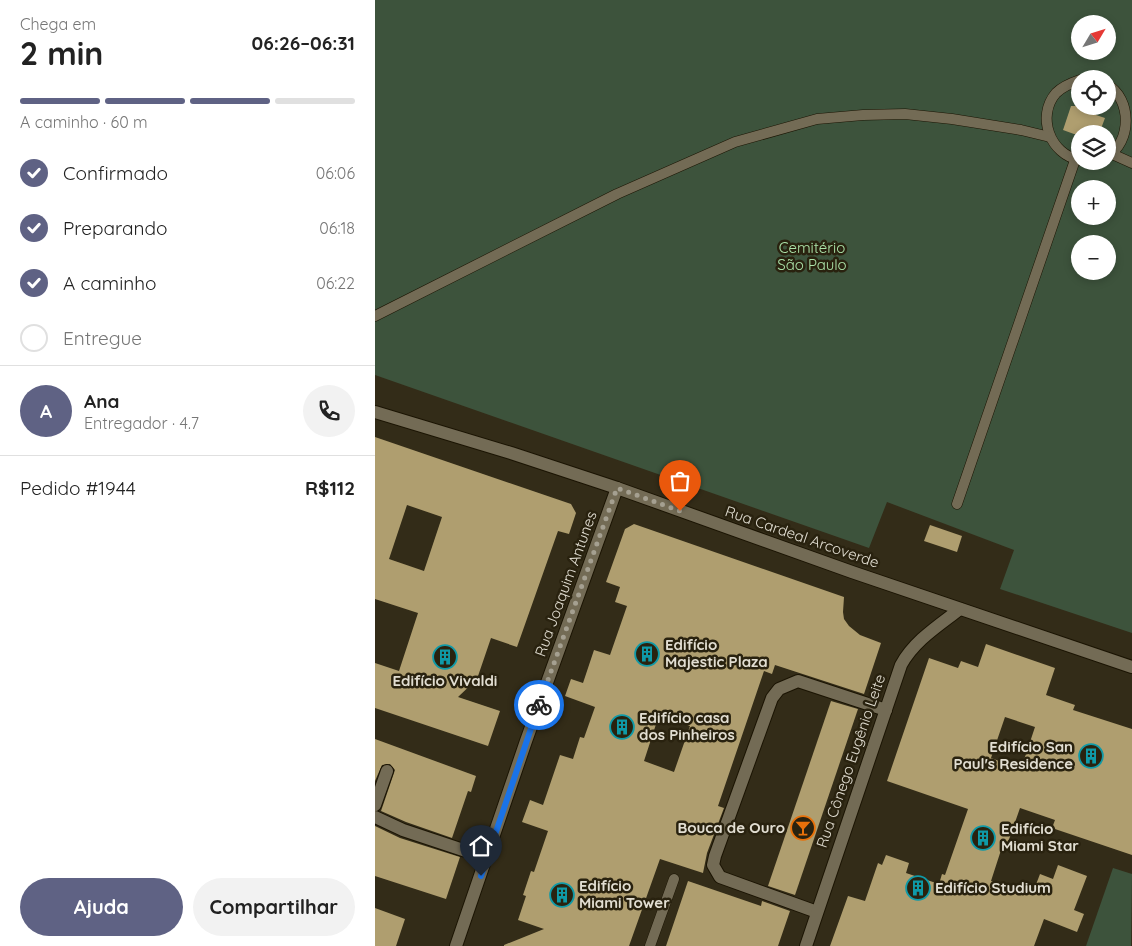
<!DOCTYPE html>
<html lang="pt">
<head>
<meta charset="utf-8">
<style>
  body { margin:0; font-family:Quicksand,sans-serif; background:#f2f2f2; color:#222; height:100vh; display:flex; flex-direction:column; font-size:19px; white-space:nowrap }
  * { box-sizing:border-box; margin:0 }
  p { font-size:16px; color:#767676 }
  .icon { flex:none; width:28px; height:28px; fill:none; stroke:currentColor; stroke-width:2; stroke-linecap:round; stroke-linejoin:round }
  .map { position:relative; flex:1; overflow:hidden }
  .drawer { display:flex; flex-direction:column; background:#fff; width:375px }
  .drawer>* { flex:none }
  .needle { width:32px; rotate:52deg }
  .buttons { position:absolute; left:696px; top:15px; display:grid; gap:10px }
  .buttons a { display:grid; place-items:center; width:45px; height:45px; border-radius:50%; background:#fff; box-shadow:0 2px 8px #0003; font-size:25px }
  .pin { position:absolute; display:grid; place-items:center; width:42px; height:42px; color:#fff; margin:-51px -21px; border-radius:50% 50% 50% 0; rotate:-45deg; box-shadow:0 0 5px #0007 }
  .pin .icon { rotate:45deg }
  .courier { position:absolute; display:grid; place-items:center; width:50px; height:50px; margin:-25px; border:4px solid #1a73e8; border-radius:50%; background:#fff; color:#222; box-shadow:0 1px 6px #0007 }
  .summary em { font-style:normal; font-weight:700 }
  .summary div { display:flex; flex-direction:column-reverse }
  .summary { display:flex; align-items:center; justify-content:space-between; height:85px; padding:0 20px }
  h1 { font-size:32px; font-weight:700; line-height:38px }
  .bar { display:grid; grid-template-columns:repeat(4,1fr); gap:8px 5px; align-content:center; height:60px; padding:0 20px }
  .bar i { height:6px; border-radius:4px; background:#e0e0e0 }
  .bar .selected { background:#5f6284 }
  .bar p { grid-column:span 4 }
  .line { display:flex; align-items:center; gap:12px; padding:0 20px; border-top:1px solid #e0e0e0 }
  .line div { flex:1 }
  .round { display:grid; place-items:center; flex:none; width:52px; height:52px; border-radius:26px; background:#f2f2f2 }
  ol { padding:0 20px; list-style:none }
  li { display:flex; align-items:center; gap:15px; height:55px }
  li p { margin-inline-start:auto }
  li .icon { padding:5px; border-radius:50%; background:#5f6284; color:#fff; stroke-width:4 }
  li:last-child { color:#767676 }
  li i { width:28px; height:28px; border:2px solid #e0e0e0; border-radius:50% }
  .primary-button { display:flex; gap:10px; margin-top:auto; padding:10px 20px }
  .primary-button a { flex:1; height:58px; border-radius:30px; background:#5f6284; color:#fff; font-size:20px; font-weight:700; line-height:58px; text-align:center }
  .primary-button a+a { background:#f2f2f2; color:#222 }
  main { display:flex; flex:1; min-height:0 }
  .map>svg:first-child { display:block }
</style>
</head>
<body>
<main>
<section class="drawer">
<div class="summary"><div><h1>2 min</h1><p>Chega em</p></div><em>06:26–06:31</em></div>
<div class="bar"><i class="selected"></i><i class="selected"></i><i class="selected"></i><i></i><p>A caminho · 60 m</p></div>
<ol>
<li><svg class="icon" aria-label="check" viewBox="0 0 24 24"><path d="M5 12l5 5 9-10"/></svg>Confirmado<p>06:06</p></li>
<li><svg class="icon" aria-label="check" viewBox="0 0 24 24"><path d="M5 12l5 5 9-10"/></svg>Preparando<p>06:18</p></li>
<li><svg class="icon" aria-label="check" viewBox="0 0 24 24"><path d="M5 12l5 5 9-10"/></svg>A caminho<p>06:22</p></li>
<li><i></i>Entregue</li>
</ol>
<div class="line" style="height:90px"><b class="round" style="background:#5f6284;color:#fff">A</b><div><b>Ana</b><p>Entregador · 4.7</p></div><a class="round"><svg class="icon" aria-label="phone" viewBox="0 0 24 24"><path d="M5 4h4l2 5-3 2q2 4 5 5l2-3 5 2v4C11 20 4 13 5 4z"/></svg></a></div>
<div class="line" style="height:65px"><div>Pedido #1944</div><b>R$112</b></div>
<div class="primary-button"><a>Ajuda</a><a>Compartilhar</a></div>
</section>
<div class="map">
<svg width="757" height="946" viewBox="0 0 757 946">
  <rect width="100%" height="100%" fill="#332c18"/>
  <g fill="#3d533c" fill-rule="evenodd">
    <path d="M0,0H757V633L625,589L639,550L512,502L494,548L0,375ZM705,24H732V51H705ZM705,79H732V106H705ZM705,134H732V161H705ZM705,189H732V216H705ZM705,244H732V271H705Z"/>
    <polygon points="738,868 757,874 756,946 711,946"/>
  </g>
  <g fill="#af9e6f" fill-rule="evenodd">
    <polygon points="696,106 724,106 721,115 730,118 724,134 699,134 688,130"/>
    <path d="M0,437L196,504L201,513L194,534L183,531L142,647L116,638L102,679L83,697L125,711L113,746L0,708V663L24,671L43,613L0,599ZM32,505L67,517L49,571L14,559Z"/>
    <path d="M259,524L469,597L468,612L469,619L474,626L485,635L506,643L489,694L400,665L397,674L389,671L343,806L349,808L332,853L328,873L285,859L254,946H129V945L169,929L143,920L151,896L148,895L156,871L159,872L173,831L147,822L155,800L168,805L185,755L198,759L205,737L209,738L220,707L190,696L196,679L208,683L219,650L235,655L252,606L240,602L245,587L231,582L250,529ZM284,715L315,726L299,772L269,761Z"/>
    <polygon points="555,525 587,536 582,552 549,541"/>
    <path d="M611,644L680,668L671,695L700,705L698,710L757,729V855L677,828L680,820L645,808L631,848L627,847L616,881L657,895L665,874L678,879L683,865L712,876L699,910L709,914L702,932L669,919L659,946H455L473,896L490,901L503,863L507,865L511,855L534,863L531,873L564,884L567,874L570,875L593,809L512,781L554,658L583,668L586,661L603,667ZM630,717L660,727L646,769L616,758Z"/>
    <polygon points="456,701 483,709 420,895 393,886"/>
    <polygon points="0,739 101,776 96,792 93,791 77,838 31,822 6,811 20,770 15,764 7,765 0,781"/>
    <polygon points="0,826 25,838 85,857 71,899 0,876"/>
    <polygon points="313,881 386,906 387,901 415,911 403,946 291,946"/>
    <polygon points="0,908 30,919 21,946 0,946"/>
  </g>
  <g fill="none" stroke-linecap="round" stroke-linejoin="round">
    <g stroke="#1b1403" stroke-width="11">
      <g id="service">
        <path d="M705,80C696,83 688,86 681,93C661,116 675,155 705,160"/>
        <path d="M732,85C757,98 757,143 732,156"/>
        <polyline points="737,154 757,163"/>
        <polyline points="710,161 715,161"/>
        <polyline points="0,316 242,194 360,142 442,119 488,115 530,114 577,119 646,130 675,137"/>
        <polyline points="582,504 700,160"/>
        <polyline points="275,946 299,879"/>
      </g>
    </g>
    <g stroke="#1b1403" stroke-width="14">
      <g id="minor">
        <polyline points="0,805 12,771"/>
        <polyline points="0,817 28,830 112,858"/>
        <polyline points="442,912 345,877 338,865 340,856 397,698 404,689 423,681 511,710"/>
        <polyline points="81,946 151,741 242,488"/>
        <path d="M431,946L526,665C539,641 563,626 585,609"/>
      </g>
    </g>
    <g stroke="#1b1403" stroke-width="14">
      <polyline id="secondary" points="0,412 136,453 242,488 477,572 757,667"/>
    </g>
    <use href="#service" stroke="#736b55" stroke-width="10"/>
    <use href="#minor" stroke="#736b55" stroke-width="12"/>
    <use href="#secondary" stroke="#736b55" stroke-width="12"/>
  </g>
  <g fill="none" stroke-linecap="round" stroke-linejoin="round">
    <polyline stroke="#a5a091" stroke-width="5" stroke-dasharray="0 9" points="164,705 242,488 305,511"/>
    <polyline stroke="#1a73e8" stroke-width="6" points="106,876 164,705"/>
  </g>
  <defs>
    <g id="building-ring" transform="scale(1.25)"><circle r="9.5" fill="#29220f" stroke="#0f9aa8" stroke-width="1.5"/><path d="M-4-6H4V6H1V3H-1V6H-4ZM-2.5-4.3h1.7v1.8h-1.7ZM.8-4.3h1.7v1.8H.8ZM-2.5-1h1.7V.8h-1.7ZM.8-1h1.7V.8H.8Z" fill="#0f9aa8"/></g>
    <g id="bar-ring" transform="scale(1.25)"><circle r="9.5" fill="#29220f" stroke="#e8710a" stroke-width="1.5"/><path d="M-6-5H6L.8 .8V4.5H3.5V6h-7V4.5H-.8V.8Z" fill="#e8710a"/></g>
  </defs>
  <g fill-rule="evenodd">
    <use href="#building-ring" x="272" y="654"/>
    <use href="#building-ring" x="70" y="657"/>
    <use href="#building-ring" x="247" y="727"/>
    <use href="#building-ring" x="716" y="756"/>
    <use href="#bar-ring" x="428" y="828"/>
    <use href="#building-ring" x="608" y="838"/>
    <use href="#building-ring" x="543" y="888"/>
    <use href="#building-ring" x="187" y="895"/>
  </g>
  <g text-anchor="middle" stroke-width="5" stroke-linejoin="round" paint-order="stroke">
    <g font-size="15" fill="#ace4aa" stroke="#29220f">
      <text x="437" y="253">Cemitério<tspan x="437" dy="17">São Paulo</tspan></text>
    </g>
    <g font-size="15" fill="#e2ded2" stroke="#29220f">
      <text transform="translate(427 537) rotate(19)" y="5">Rua Cardeal Arcoverde</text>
      <text transform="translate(191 584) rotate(-70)" y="5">Rua Joaquim Antunes</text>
      <text transform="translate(476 761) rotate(-71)" y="5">Rua Cônego Eugênio Leite</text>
    </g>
    <g font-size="15" font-weight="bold" fill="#e2ded2" stroke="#29220f" text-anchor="start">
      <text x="290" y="650">Edifício<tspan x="290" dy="17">Majestic Plaza</tspan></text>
      <text x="70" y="686" text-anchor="middle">Edifício Vivaldi</text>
      <text x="264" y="723">Edifício casa<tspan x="264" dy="17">dos Pinheiros</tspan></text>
      <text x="698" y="752" text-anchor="end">Edifício San<tspan x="698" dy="17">Paul's Residence</tspan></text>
      <text x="410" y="833" text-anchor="end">Bouca de Ouro</text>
      <text x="626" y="834">Edifício<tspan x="626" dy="17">Miami Star</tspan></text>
      <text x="204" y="891">Edifício<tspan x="204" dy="17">Miami Tower</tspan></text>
      <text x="560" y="893">Edifício Studium</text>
    </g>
  </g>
</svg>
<div class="buttons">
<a><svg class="needle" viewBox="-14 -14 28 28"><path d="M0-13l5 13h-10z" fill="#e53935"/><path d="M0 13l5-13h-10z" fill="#767676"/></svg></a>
<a><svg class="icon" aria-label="locate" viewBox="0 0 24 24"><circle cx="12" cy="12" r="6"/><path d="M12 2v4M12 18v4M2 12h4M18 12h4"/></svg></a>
<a><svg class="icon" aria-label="layers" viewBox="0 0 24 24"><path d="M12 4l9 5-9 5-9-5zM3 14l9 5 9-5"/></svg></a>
<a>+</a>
<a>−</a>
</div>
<div class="pin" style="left:305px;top:511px;background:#ea580c"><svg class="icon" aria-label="bag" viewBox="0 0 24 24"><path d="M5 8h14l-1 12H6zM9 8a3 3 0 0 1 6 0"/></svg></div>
<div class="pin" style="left:106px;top:876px;background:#1f2937"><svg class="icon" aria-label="home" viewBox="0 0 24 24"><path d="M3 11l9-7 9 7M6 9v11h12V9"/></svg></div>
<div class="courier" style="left:164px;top:705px"><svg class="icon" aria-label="bike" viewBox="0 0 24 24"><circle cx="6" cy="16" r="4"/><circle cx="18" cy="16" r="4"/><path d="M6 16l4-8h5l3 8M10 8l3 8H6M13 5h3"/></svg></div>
</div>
</main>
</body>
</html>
